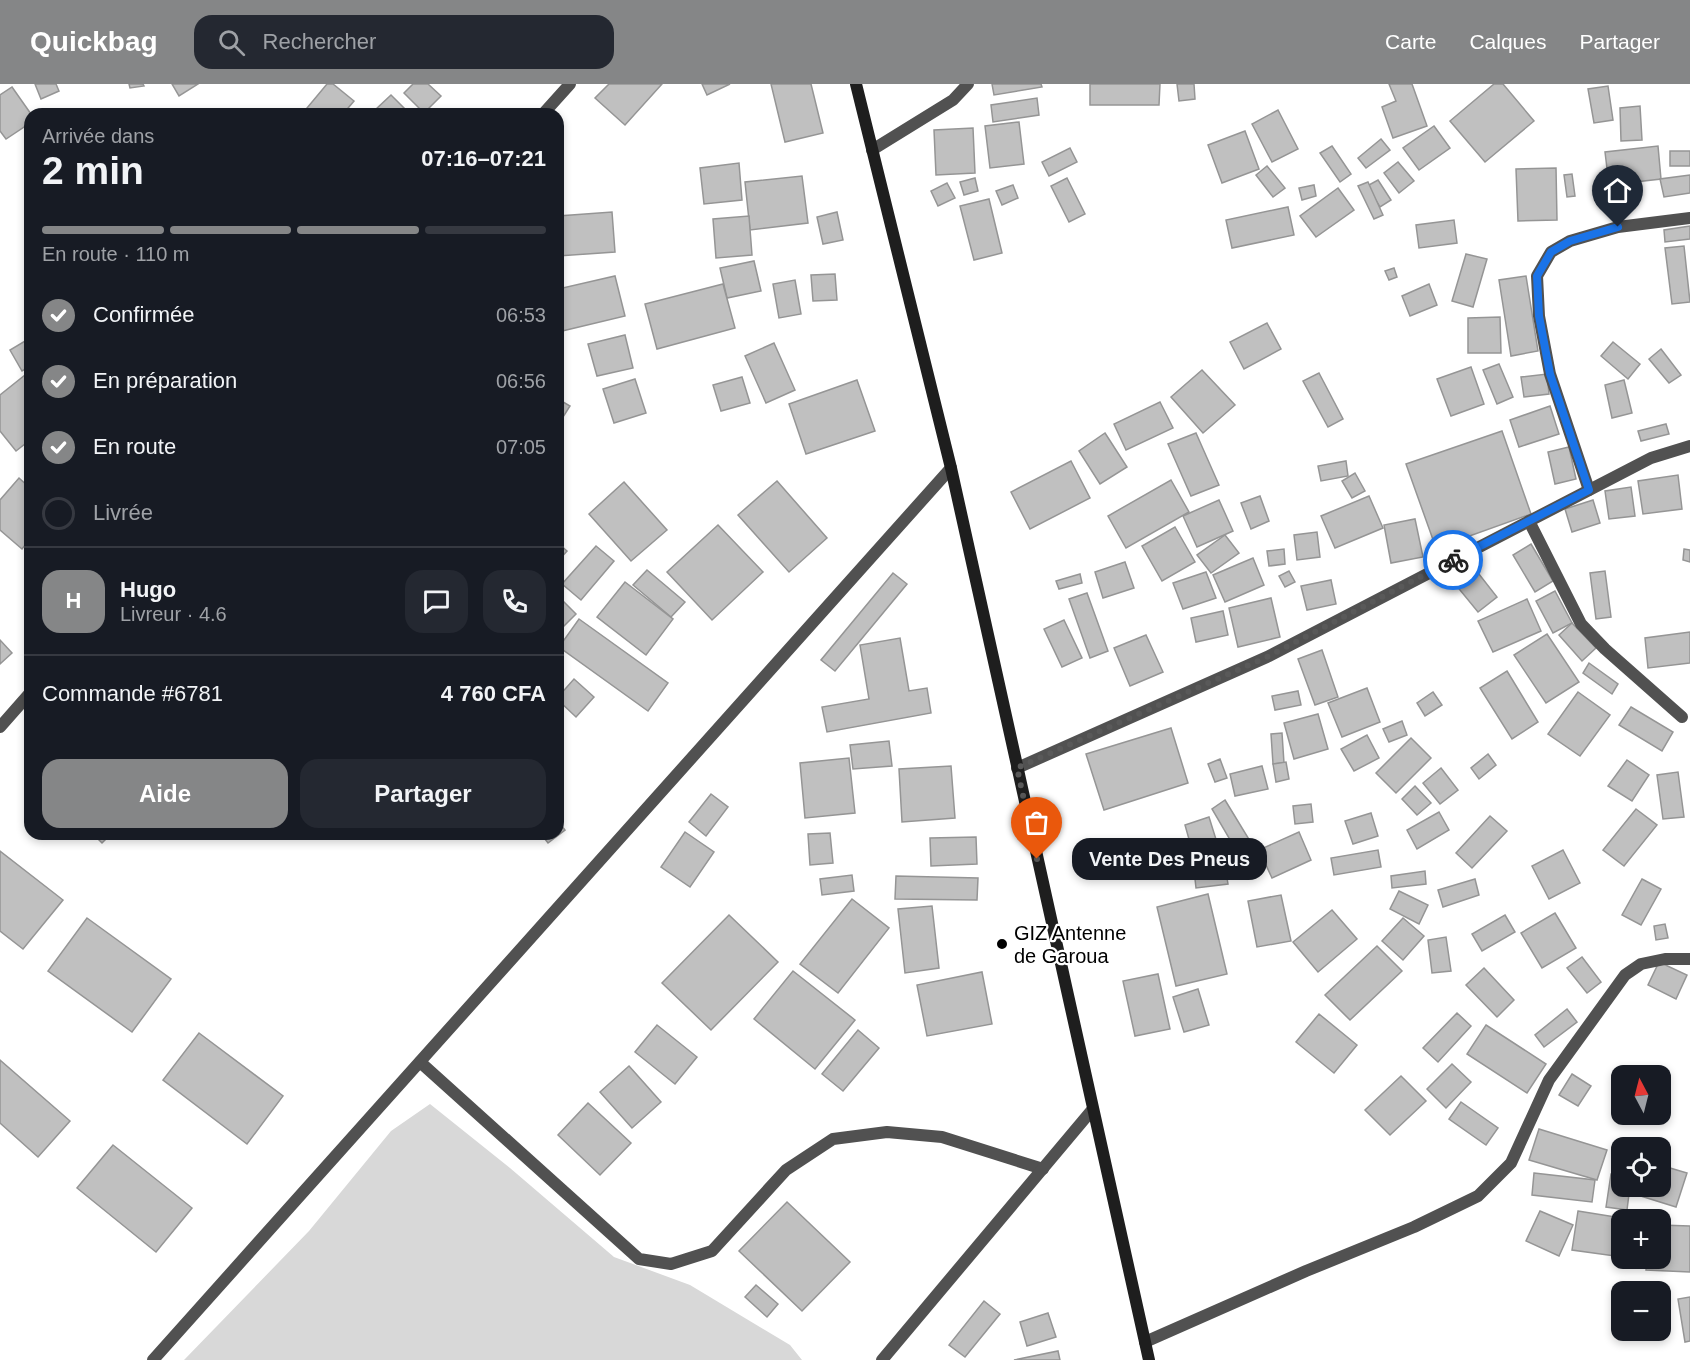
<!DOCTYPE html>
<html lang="fr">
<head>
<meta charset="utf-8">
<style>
  body { margin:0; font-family:Helvetica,sans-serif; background:#242831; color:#f1f3f6; height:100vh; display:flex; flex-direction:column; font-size:22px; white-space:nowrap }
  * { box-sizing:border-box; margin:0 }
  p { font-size:20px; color:#9ea1a6 }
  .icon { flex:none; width:33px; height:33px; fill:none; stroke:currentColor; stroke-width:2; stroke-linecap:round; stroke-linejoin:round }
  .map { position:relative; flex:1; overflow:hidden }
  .drawer { position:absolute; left:24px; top:24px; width:540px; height:732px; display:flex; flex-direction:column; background:#171b24; border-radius:18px; box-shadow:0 3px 9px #0003 }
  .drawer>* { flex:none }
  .needle { width:39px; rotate:353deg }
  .controls { position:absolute; left:1611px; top:981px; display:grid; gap:12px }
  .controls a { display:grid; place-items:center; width:60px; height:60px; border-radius:12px; background:#171b24; box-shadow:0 3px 9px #0003; font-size:30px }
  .pin { position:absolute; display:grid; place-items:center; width:51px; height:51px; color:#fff; margin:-62px -26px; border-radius:50% 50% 50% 0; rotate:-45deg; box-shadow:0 0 6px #0007 }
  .pin .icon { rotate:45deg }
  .courier { position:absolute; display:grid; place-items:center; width:60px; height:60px; margin:-30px; border:4px solid #1a73e8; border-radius:50%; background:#fff; color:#222; box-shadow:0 2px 8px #0007 }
  .bubble { position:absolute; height:42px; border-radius:18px; background:#171b24; box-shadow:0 3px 9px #0003; font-size:20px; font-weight:700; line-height:42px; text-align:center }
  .overview em { font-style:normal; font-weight:700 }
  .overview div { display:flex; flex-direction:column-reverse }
  .overview { display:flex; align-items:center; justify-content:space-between; height:102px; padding:0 18px }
  h1 { font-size:39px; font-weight:700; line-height:45px }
  .bar { display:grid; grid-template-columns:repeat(4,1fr); gap:9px 6px; align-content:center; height:72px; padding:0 18px }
  .bar i { height:8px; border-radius:4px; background:#363941 }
  .bar .current { background:#858687 }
  .bar p { grid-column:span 4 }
  .line { display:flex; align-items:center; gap:15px; padding:0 18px; border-top:2px solid #363941 }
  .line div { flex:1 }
  .round { display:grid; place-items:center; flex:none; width:63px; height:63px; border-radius:18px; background:#242831 }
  ol { padding:0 18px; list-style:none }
  li { display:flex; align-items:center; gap:18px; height:66px }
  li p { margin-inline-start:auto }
  li .icon { padding:6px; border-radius:50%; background:#858687; color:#fff; stroke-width:4 }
  li:last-child { color:#9ea1a6 }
  li i { width:33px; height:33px; border:3px solid #363941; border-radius:50% }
  .primary-button { display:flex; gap:12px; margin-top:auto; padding:12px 18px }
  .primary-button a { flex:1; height:69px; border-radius:18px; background:#858687; color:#fff; font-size:24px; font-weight:700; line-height:69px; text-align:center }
  .primary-button a+a { background:#242831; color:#f1f3f6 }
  header { display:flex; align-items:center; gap:36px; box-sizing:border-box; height:84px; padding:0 30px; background:#858687; color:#fff }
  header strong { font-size:28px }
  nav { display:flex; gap:33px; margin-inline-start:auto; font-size:21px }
  .search { width:420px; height:54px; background:#242831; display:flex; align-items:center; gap:15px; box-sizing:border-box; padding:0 21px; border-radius:18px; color:#9ea1a6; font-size:22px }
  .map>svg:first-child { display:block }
</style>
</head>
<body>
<header>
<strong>Quickbag</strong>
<div class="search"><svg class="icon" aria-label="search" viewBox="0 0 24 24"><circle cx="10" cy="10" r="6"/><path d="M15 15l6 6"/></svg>Rechercher</div>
<nav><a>Carte</a><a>Calques</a><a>Partager</a></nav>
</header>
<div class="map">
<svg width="1690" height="1276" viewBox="0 0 1690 1276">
  <rect width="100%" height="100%" fill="#fff"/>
  <polygon fill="#d8d8d8" points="430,1020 510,1084 614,1173 690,1201 790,1261 802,1276 184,1276 309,1147 391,1047"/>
  <g fill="#c0c0c0" stroke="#959595" stroke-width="1.5">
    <polygon points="35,0 56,0 59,7 41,15"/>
    <polygon points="129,0 143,0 144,2 130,4"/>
    <polygon points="172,0 198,0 179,12"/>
    <polygon points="327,0 333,0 354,17 343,30 302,30"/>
    <polygon points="413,0 428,0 441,12 424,29 404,9"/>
    <polygon points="609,0 662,0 625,41 595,14"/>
    <polygon points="702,0 730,0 707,11"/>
    <polygon points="771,0 811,0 823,49 785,58"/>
    <polygon points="992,0 1041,0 1042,3 994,11"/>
    <polygon points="1090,0 1160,0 1159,21 1090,21"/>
    <polygon points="1177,0 1194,0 1195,15 1179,17"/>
    <polygon points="1389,0 1412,0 1427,42 1393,54 1382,23 1396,17"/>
    <polygon points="1494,0 1503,0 1534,37 1485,78 1450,37"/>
    <polygon points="1608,2 1613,36 1594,39 1588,5"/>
    <polygon points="12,3 31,30 30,39 6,55 0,47 0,11"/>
    <polygon points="391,11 410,30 378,30 374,27"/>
    <polygon points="1037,14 1039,31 993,38 991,21"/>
    <polygon points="1640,22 1642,56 1621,57 1620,24"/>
    <polygon points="1278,26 1298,65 1272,78 1252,40"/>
    <polygon points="1019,38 1024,80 990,84 985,42"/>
    <polygon points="1434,42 1450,64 1419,86 1403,64"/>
    <polygon points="973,44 975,89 936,91 934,46"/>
    <polygon points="1245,47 1259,85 1222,99 1208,61"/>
    <polygon points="1381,55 1390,66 1366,84 1358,74"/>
    <polygon points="1332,62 1351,90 1340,98 1320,69"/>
    <polygon points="1658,62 1661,95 1609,101 1605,68"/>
    <polygon points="1070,64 1077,78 1049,92 1042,78"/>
    <rect x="1670" y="67" width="20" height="15"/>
    <polygon points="1398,78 1414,97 1399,109 1384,89"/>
    <polygon points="739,79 742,116 704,120 700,84"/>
    <polygon points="1267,82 1285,104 1273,113 1256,91"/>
    <polygon points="1556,84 1557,136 1518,137 1516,85"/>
    <polygon points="1572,90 1575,112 1567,113 1564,91"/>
    <polygon points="1690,91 1690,109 1664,113 1660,95"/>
    <polygon points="802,92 808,139 750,146 745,98"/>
    <polygon points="975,94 978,107 964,111 960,98"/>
    <polygon points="1067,94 1085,130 1069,138 1051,102"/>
    <polygon points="1378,96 1391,116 1380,123 1367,102"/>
    <polygon points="1368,98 1383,131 1374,135 1358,102"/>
    <polygon points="947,99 955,114 938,122 931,107"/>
    <polygon points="1013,101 1018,114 1002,121 996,107"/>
    <polygon points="1314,101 1316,112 1302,116 1299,104"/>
    <polygon points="1338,104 1354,126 1316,153 1300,132"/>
    <polygon points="989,115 1002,169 974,176 960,122"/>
    <polygon points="1288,123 1294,151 1232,164 1226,136"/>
    <polygon points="612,128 615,168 558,172 558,132"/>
    <polygon points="837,128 843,156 823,160 817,133"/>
    <polygon points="749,132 752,171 716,174 713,135"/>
    <polygon points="1454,136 1457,159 1419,164 1416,141"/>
    <polygon points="1690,142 1690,155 1665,158 1664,146"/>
    <polygon points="1684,162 1690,218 1672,220 1665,164"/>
    <polygon points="1466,170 1487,175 1473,223 1452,217"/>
    <polygon points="754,177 761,207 727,214 720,184"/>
    <polygon points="1394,184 1397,193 1389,196 1385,187"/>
    <polygon points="835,190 837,216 813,217 811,191"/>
    <polygon points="615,192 625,232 558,248 558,205"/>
    <polygon points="1526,192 1538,267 1511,272 1499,196"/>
    <polygon points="795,196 801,230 779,234 773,200"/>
    <polygon points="723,200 735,244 657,265 645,220"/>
    <polygon points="1429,200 1437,221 1410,232 1402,212"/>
    <polygon points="1500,233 1501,269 1468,269 1468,234"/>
    <polygon points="1267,239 1281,265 1244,285 1230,258"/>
    <polygon points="625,251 633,284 597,292 588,260"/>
    <polygon points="30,254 30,282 22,287 10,266"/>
    <polygon points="1613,258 1640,280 1628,295 1601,272"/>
    <polygon points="774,259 795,306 766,319 745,272"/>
    <polygon points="1661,265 1681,291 1669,299 1649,275"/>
    <polygon points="1499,280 1513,313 1497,320 1483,286"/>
    <polygon points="1471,283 1484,320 1451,332 1437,295"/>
    <polygon points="1202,286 1235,321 1203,349 1171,313"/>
    <polygon points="30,287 30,356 16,367 0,347 0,311"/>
    <polygon points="1319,289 1343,335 1328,343 1303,297"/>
    <polygon points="1547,290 1549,310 1524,313 1521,293"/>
    <polygon points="742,293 750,319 721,327 713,301"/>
    <polygon points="635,295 646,329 614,339 603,305"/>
    <polygon points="857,296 875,347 806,370 789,320"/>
    <polygon points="1624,296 1632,329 1612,334 1605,301"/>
    <polygon points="558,315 570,322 558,341"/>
    <polygon points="1160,318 1173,344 1126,366 1114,340"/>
    <polygon points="1550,322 1559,350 1519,363 1510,336"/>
    <polygon points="1666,340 1669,350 1641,357 1638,347"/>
    <polygon points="1502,347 1531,430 1436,464 1406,380"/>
    <polygon points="1105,349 1127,383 1100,400 1079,367"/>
    <polygon points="1196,349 1219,401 1191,412 1168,360"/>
    <polygon points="1569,363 1576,395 1555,400 1548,368"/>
    <polygon points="1071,377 1090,414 1030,445 1011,408"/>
    <polygon points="1346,377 1348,392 1321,397 1318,382"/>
    <polygon points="1355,389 1365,407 1352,414 1342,397"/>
    <polygon points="1678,391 1682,425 1643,430 1638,397"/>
    <polygon points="19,394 30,404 30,455 22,465 0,446 0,416"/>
    <polygon points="1171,396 1189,428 1126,464 1108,432"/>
    <polygon points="777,397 827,454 789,488 738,431"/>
    <polygon points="624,398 667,446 631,477 589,430"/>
    <polygon points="1631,403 1635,432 1609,435 1605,407"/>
    <polygon points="1260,412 1269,437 1251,445 1241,419"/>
    <polygon points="1369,412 1383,444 1335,464 1321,432"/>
    <polygon points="1219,416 1233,447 1197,463 1183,432"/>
    <polygon points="1593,416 1600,439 1572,448 1565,425"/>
    <polygon points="1415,435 1423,473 1391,479 1384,441"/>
    <polygon points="718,441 763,488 712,536 667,488"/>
    <polygon points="1175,443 1195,478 1162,497 1142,462"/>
    <polygon points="1317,448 1320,473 1297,476 1294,451"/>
    <polygon points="1225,451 1239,469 1211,489 1197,471"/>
    <polygon points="558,459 567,467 558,477"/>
    <polygon points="1531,460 1553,497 1535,508 1513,471"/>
    <polygon points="596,462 614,477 581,516 562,500"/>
    <polygon points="1284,465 1285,480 1269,482 1267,467"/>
    <polygon points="1684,465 1690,466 1690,478 1683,476"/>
    <polygon points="1253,474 1264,501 1225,518 1213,491"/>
    <polygon points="1125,478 1134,504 1103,514 1095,488"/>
    <polygon points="1475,485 1497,513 1478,528 1455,500"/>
    <polygon points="647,486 685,518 671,533 633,501"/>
    <polygon points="1289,487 1295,498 1285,503 1279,492"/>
    <polygon points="1605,487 1611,533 1596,535 1590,489"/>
    <polygon points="1206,488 1216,514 1183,525 1173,499"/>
    <polygon points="893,489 907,500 835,587 821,576"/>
    <polygon points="1080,490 1082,499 1059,505 1056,497"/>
    <polygon points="1331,496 1336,520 1307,526 1301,502"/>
    <polygon points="625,498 673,535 646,571 597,533"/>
    <polygon points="1555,507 1572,539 1553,549 1536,517"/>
    <polygon points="1087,509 1108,567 1090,574 1069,515"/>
    <polygon points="558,512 576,530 558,548"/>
    <polygon points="1271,514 1280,553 1238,563 1229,524"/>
    <polygon points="1527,515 1541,547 1493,568 1478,537"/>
    <polygon points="1223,527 1228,551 1196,558 1191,534"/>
    <polygon points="579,535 668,599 648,627 559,563"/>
    <polygon points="1064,536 1082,574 1062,583 1044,545"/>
    <polygon points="1572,539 1596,564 1582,577 1559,551"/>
    <polygon points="1690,548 1690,579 1648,584 1645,554"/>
    <polygon points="1547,550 1579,598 1546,619 1514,571"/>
    <polygon points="1146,551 1163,588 1130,602 1114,564"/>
    <polygon points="900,554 909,607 927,604 931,629 827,648 822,623 869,615 860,561"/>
    <polygon points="0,556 12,569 0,580"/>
    <polygon points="1322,566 1338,613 1315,621 1298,575"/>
    <polygon points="1589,579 1618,600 1612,610 1583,589"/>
    <polygon points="1507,587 1538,638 1512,655 1480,604"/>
    <polygon points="574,595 594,613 576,633 558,616 558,613"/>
    <polygon points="1367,604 1380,638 1342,653 1328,619"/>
    <polygon points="1298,607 1301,621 1275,626 1272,612"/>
    <polygon points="1433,608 1442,621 1425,632 1417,619"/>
    <polygon points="1578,608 1610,631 1580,672 1548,650"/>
    <polygon points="1631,623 1673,648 1662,667 1619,641"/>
    <polygon points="1318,630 1328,665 1294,675 1284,639"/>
    <polygon points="1402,637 1407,651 1389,658 1383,645"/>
    <polygon points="1171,644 1188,699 1104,726 1086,670"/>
    <polygon points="1282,649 1284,679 1273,680 1271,650"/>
    <polygon points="1367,651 1379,674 1354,687 1341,665"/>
    <polygon points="1411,654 1431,674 1396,709 1376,689"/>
    <polygon points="889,657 892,682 853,685 850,661"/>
    <polygon points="1488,670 1496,681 1479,695 1471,684"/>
    <polygon points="849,674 855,729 805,734 800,679"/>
    <polygon points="1220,675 1227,694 1215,698 1208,680"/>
    <polygon points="1627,676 1649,691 1632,717 1608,702"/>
    <polygon points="1286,678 1289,695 1276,698 1273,680"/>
    <polygon points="951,682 955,734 902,738 899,685"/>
    <polygon points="1262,682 1268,705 1235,712 1230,690"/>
    <polygon points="1441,684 1458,706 1440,720 1423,699"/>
    <polygon points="1678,688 1684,733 1663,735 1657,691"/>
    <polygon points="1415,702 1431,719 1417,731 1402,715"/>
    <polygon points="711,710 728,723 706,752 689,738"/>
    <polygon points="1225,716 1250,757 1236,766 1212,725"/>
    <polygon points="1311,720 1313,738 1295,740 1293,722"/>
    <polygon points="1636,725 1657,741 1624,782 1603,766"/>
    <polygon points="1439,728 1449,746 1417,765 1407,746"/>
    <polygon points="1371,729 1378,752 1353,760 1345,737"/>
    <polygon points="1490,732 1507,747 1472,784 1456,769"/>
    <polygon points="1209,733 1219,765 1194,773 1185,741"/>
    <polygon points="558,737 565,746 548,759 541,750 558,750"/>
    <polygon points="685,748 714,768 690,803 661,783"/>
    <polygon points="1299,748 1311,776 1272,794 1259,766"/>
    <polygon points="830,749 833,779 810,781 808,750"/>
    <polygon points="93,750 111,750 102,759"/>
    <polygon points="976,753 977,780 931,782 930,754"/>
    <polygon points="1378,766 1381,783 1334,791 1331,774"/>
    <polygon points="1563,766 1580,799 1549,815 1532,782"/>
    <polygon points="0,767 63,816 23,865 0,847"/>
    <polygon points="1225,782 1228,800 1196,804 1194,786"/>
    <polygon points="1425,787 1426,800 1392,804 1391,792"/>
    <polygon points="852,791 854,807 822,811 820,795"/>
    <polygon points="896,792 978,794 977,816 895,815"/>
    <polygon points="1475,795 1479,811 1443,823 1438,806"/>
    <polygon points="1642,795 1661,805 1641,841 1622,831"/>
    <polygon points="1399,807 1428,821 1419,840 1390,825"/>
    <polygon points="1208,810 1227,890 1176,902 1157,823"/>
    <polygon points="1281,811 1291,857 1257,863 1248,817"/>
    <polygon points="852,815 889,844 838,909 800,880"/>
    <polygon points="932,822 939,884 905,889 898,825"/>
    <polygon points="1332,826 1357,855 1318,888 1293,858"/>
    <polygon points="1555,829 1576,864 1542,884 1521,849"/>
    <polygon points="729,831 778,878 711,946 662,899"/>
    <polygon points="1505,831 1515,848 1482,867 1472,850"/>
    <polygon points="87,834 171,895 132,948 48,887"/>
    <polygon points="1403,834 1424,852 1403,876 1382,857"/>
    <polygon points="1665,840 1668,854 1656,856 1654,842"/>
    <polygon points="1446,853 1451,887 1432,889 1428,856"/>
    <polygon points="1377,862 1402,887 1350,936 1325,911"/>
    <polygon points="1582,873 1601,898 1587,909 1567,884"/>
    <polygon points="1659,878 1687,891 1676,915 1648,901"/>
    <polygon points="1484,884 1514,916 1497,933 1466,901"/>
    <polygon points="793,887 855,936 815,985 754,935"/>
    <polygon points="982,888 992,940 927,952 917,901"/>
    <polygon points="1158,890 1170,945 1135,952 1123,897"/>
    <polygon points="1198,905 1209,941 1184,948 1173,913"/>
    <polygon points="1567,925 1577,938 1544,963 1535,951"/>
    <polygon points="1457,929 1471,942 1438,978 1423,964"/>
    <polygon points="1319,930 1357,961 1334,989 1296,958"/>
    <polygon points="657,941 697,973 675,1000 635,968"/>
    <polygon points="1486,941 1546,980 1527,1009 1467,970"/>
    <polygon points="858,946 879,964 843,1007 822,990"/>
    <polygon points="199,949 283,1012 247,1060 163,996"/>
    <polygon points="0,976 70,1037 38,1073 0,1039"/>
    <polygon points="1452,980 1471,998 1446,1024 1427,1005"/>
    <polygon points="629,982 661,1018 632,1044 600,1008"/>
    <polygon points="1572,990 1591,1002 1578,1022 1559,1011"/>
    <polygon points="1401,992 1426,1017 1390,1051 1365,1026"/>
    <polygon points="1461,1018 1498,1044 1486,1061 1449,1035"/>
    <polygon points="588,1019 631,1059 600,1091 558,1051"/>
    <polygon points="1539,1045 1607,1066 1597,1096 1529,1076"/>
    <polygon points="113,1061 192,1124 156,1168 77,1104"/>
    <polygon points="1660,1081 1687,1089 1676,1123 1631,1109 1633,1102 1660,1102"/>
    <polygon points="1534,1089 1595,1096 1592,1118 1532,1111"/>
    <polygon points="1611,1090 1622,1091 1622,1102 1630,1102 1627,1126 1606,1123"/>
    <polygon points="787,1118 850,1178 802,1227 739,1167"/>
    <polygon points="1540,1127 1573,1141 1559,1172 1526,1157"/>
    <polygon points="1578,1127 1634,1136 1622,1136 1622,1173 1572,1166"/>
    <polygon points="1660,1141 1690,1142 1690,1188 1646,1186 1647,1174 1660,1174"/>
    <polygon points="756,1201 778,1220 767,1233 745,1213"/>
    <polygon points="1690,1213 1690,1257 1685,1258 1678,1215"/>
    <polygon points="984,1217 1000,1230 965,1273 949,1261"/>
    <polygon points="1048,1229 1056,1253 1027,1262 1020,1238"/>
    <polygon points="1058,1267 1060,1276 1014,1276"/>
  </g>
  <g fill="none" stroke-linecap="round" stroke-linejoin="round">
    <g stroke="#515151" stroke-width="12">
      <polyline points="543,30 570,0"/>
      <polyline points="872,66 953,16 968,0"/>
      <polyline points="1589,406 1550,290 1539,232 1537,192 1551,168 1570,157 1618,143 1690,134"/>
      <polyline points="1529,437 1581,540 1605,565 1682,633"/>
      <polyline points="0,643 30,609"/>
      <polyline points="1017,684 1267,573 1651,374 1690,362"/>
      <polyline points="420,978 639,1175 671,1180 712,1167 786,1086 833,1055 887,1048 942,1053 1043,1085"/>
      <polyline points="1145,1258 1306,1187 1414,1143 1478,1112 1511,1079 1549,996 1625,891 1641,880 1665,875 1690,875"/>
      <polyline points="153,1276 951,384"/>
      <polyline points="882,1276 1092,1026"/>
    </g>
    <polyline stroke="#1e1e1e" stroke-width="12" points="856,0 951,384 1149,1276"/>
  </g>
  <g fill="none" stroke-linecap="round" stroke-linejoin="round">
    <polyline stroke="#595959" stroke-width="6" stroke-dasharray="0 10.8" points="1037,775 1017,684 1267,573 1453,476"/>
    <polyline stroke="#1a73e8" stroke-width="8" points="1453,476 1589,406 1550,290 1539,232 1537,192 1551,168 1570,157 1618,143"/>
  </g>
  <circle fill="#000" stroke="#fff" stroke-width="2" cx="1002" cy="860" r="6"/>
  <g text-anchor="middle" stroke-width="4.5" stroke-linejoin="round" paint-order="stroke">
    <g font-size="20" fill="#000" stroke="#fff" text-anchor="start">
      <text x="1014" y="856">GIZ Antenne<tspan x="1014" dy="23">de Garoua</tspan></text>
    </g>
  </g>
</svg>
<div class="controls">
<a><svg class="needle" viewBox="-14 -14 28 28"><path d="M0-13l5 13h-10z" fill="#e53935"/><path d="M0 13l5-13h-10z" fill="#9ea1a6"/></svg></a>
<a><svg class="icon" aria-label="locate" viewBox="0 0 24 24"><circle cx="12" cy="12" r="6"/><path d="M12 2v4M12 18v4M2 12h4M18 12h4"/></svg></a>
<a>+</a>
<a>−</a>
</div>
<div class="pin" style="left:1037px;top:775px;background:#ea580c"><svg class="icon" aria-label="bag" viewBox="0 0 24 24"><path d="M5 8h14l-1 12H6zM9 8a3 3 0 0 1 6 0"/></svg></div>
<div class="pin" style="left:1618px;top:143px;background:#1f2937"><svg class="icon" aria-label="home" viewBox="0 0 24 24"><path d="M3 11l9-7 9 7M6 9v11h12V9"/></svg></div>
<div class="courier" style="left:1453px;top:476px"><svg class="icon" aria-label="bike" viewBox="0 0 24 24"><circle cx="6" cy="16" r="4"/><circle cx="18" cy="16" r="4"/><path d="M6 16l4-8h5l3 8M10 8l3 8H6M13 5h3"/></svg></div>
<div class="bubble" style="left:1072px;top:754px;width:195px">Vente Des Pneus</div>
<section class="drawer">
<div class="overview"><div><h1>2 min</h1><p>Arrivée dans</p></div><em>07:16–07:21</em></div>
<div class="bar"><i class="current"></i><i class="current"></i><i class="current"></i><i></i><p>En route · 110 m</p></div>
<ol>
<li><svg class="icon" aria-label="check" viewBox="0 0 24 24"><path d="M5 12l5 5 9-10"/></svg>Confirmée<p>06:53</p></li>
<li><svg class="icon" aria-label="check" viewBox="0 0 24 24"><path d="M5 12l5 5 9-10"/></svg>En préparation<p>06:56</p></li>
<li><svg class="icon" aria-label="check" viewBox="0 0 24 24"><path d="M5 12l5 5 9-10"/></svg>En route<p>07:05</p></li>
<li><i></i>Livrée</li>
</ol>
<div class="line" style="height:108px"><b class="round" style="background:#858687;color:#fff">H</b><div><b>Hugo</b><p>Livreur · 4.6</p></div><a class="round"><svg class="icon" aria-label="chat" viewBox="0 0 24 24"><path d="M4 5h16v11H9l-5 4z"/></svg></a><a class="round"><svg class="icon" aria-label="phone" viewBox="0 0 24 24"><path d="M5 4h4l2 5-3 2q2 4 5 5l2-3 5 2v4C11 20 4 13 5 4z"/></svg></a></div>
<div class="line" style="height:78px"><div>Commande #6781</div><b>4 760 CFA</b></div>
<div class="primary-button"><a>Aide</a><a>Partager</a></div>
</section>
</div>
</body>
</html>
